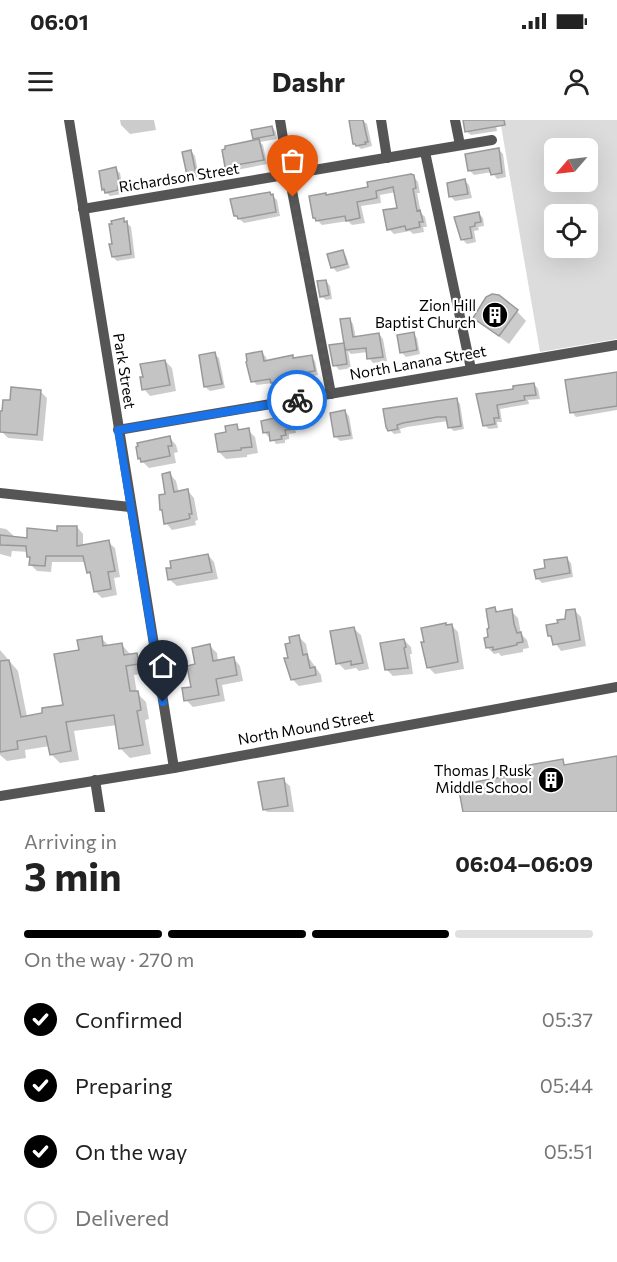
<!DOCTYPE html>
<html lang="en">
<head>
<meta charset="utf-8">
<style>
  body { margin:0; font-family:Commissioner,sans-serif; background:#f6f6f6; color:#222; height:100vh; display:flex; flex-direction:column; font-size:22px; white-space:nowrap }
  * { box-sizing:border-box; margin:0 }
  p { font-size:20px; color:#767676 }
  .icon { flex:none; width:33px; height:33px; fill:none; stroke:currentColor; stroke-width:2; stroke-linecap:round; stroke-linejoin:round }
  .map { position:relative; height:692px; overflow:hidden }
  .details { display:flex; flex-direction:column; background:#fff; flex:1 }
  .details>* { flex:none }
  .needle { width:39px; rotate:242deg }
  .tools { position:absolute; left:544px; top:18px; display:grid; gap:12px }
  .tools a { display:grid; place-items:center; width:54px; height:54px; border-radius:9px; background:#fff; box-shadow:0 6px 24px #0002; font-size:30px }
  .pin { position:absolute; display:grid; place-items:center; width:51px; height:51px; color:#fff; margin:-62px -26px; border-radius:50% 50% 50% 0; rotate:-45deg; box-shadow:0 0 6px #0007 }
  .pin .icon { rotate:45deg }
  .courier { position:absolute; display:grid; place-items:center; width:60px; height:60px; margin:-30px; border:4px solid #1a73e8; border-radius:50%; background:#fff; color:#222; box-shadow:0 2px 8px #0007 }
  .summary em { font-style:normal; font-weight:700 }
  .summary div { display:flex; flex-direction:column-reverse }
  .summary { display:flex; align-items:center; justify-content:space-between; height:102px; padding:0 24px }
  h1 { font-size:39px; font-weight:700; line-height:45px }
  .bar { display:grid; grid-template-columns:repeat(4,1fr); gap:9px 6px; align-content:center; height:72px; padding:0 24px }
  .bar i { height:8px; border-radius:4px; background:#e0e0e0 }
  .bar .current { background:#000 }
  .bar p { grid-column:span 4 }
  ol { padding:0 24px; list-style:none }
  li { display:flex; align-items:center; gap:18px; height:66px }
  li p { margin-inline-start:auto }
  li .icon { padding:6px; border-radius:50%; background:#000; color:#fff; stroke-width:4 }
  li:last-child { color:#767676 }
  li i { width:33px; height:33px; border:3px solid #e0e0e0; border-radius:50% }
  .status { display:flex; justify-content:space-between; align-items:center; height:42px; padding:0 30px; background:#fff; direction:ltr }
  .status svg { height:16px; fill:currentColor }
  header { display:flex; justify-content:space-between; align-items:center; height:78px; padding:0 24px; background:#fff; font-size:27px; font-weight:700 }
  .map>svg:first-child { display:block }
</style>
</head>
<body>
<div class="status"><b>06:01</b><svg viewBox="0 0 49 12"><path d="M0 12V9h3v3zM5 12V6h3v6zM10 12V3h3v9zM15 12V0h3v12zM26 1h20v11H26zM47 4h2v5h-2z"/></svg></div>
<header><svg class="icon" aria-label="menu" viewBox="0 0 24 24"><path d="M4 6h16M4 12h16M4 18h16"/></svg>Dashr<svg class="icon" aria-label="person" viewBox="0 0 24 24"><circle cx="12" cy="8" r="4"/><path d="M4 21q1-7 8-7t8 7"/></svg></header>
<div class="map">
<svg width="617" height="692" viewBox="0 0 617 692">
  <rect width="100%" height="100%" fill="#fff"/>
  <path fill="#dcdcdc" fill-rule="evenodd" d="M500,0H617V219L540,232ZM555,28H588V62H555ZM555,94H588V128H555Z"/>
  <g fill="#0003">
    <polygon points="120,0 154,0 156,10 130,14 121,5"/>
    <polygon points="362,0 367,4 372,26 361,29 354,23"/>
    <polygon points="464,0 495,0 497,11 471,15 466,11"/>
    <polygon points="272,7 276,12 277,19 260,22 263,25 267,44 231,51 227,47 227,30 257,21 254,18"/>
    <polygon points="499,30 503,34 506,57 497,59 492,52 474,55 470,51"/>
    <polygon points="191,31 195,36 199,57 192,59 188,54"/>
    <polygon points="115,49 120,53 123,70 121,70 122,74 110,76 103,69"/>
    <polygon points="413,56 418,62 420,73 417,73 421,93 425,97 427,107 423,107 424,112 413,114 410,111 394,114 389,109 399,89 396,72 380,75 381,83 361,86 365,103 352,105 348,101 322,105 315,98 328,77"/>
    <polygon points="465,61 469,65 472,78 455,81 451,77 449,64"/>
    <polygon points="270,74 277,80 280,96 244,103 235,95"/>
    <polygon points="479,94 483,98 484,106 478,107 479,110 474,111 476,122 467,124 462,119 456,98"/>
    <polygon points="123,100 131,107 135,138 117,141 113,137 114,125"/>
    <polygon points="342,131 346,136 350,148 337,152 333,148 329,135"/>
    <polygon points="326,161 330,166 332,179 326,180 321,176"/>
    <polygon points="514,188 526,201 509,224 485,206 475,197"/>
    <polygon points="349,199 353,204 356,218 379,214 383,219 387,241 373,243 369,238 368,232 351,234 348,231 351,248 339,250 335,245 346,224"/>
    <polygon points="413,214 417,218 420,234 406,237 401,232"/>
    <polygon points="262,233 266,237 267,242 292,237 295,240 311,237 315,241 318,255 283,261 284,265 276,266 273,263 257,265 253,261"/>
    <polygon points="214,234 219,238 225,268 210,271 205,267"/>
    <polygon points="165,241 172,248 176,271 150,276 144,269"/>
    <polygon points="617,253 617,290 576,297 572,292"/>
    <polygon points="534,264 538,269 540,279 528,280 529,284 500,289 502,302 497,302 498,308 489,309 484,305 478,275 515,270"/>
    <polygon points="40,271 47,278 43,321 8,318 0,310 0,292 3,293 12,282"/>
    <polygon points="456,279 460,284 464,309 454,311 449,307 448,301 407,307 400,309 401,313 394,314 390,310 385,290"/>
    <polygon points="345,292 349,296 353,319 340,321 336,317"/>
    <polygon points="290,298 294,302 296,313 289,314 289,319 285,320 285,323 276,324 271,316 269,317 264,312"/>
    <polygon points="236,306 242,311 248,310 255,317 258,333 247,335 247,337 226,339 219,332 227,313"/>
    <polygon points="170,318 176,325 178,332 174,333 176,343 149,348 139,338"/>
    <polygon points="170,354 176,361 179,373 188,371 194,378 198,400 195,401 196,405 172,410 166,403"/>
    <polygon points="77,407 83,414 83,427 108,422 115,428 120,457 114,458 117,475 102,478 95,471 93,457 88,452 86,442 52,442 51,452 37,451 30,444 29,432 12,431 11,437 0,434 0,408 6,409 13,415 13,418 28,419"/>
    <polygon points="208,435 214,442 218,459 177,466 170,460"/>
    <polygon points="566,438 571,443 573,457 542,463 538,459 547,449"/>
    <polygon points="495,489 499,493 511,491 518,498 521,514 527,520 529,528 523,529 523,532 501,536 499,533 494,534 487,527"/>
    <polygon points="574,490 581,497 586,526 561,531 550,516"/>
    <polygon points="451,505 458,512 464,549 435,554 428,547"/>
    <polygon points="354,509 361,515 369,549 359,551 356,548 345,550 338,543"/>
    <polygon points="299,517 306,524 309,538 321,555 322,562 299,566 292,559 290,539 292,524"/>
    <polygon points="101,518 109,526 121,524 131,535 136,534 146,544 147,553 134,555 137,573 146,582 149,599 145,600 151,634 130,638 121,629 117,605 74,611 79,640 60,643 51,634 50,626 25,630 26,638 7,641 0,635 0,530 18,551 27,597 44,594 65,586 81,531"/>
    <polygon points="404,520 411,527 412,534 410,534 413,554 393,556 386,549"/>
    <polygon points="210,526 217,533 218,542 234,539 240,546 243,561 222,565 225,581 193,587 186,580 192,568 197,545"/>
    <polygon points="283,660 290,666 294,692 267,692 264,689"/>
  </g>
  <g fill="#c4c4c4" stroke="#999" stroke-width="1.5">
    <polygon points="349,0 363,0 368,22 365,22 366,24 356,26 355,24 353,24"/>
    <polygon points="463,0 504,0 505,5 465,12"/>
    <polygon points="272,6 274,15 253,19 251,10"/>
    <polygon points="259,19 264,40 225,47 222,30 225,29 225,26"/>
    <polygon points="499,28 502,53 491,55 489,48 468,51 465,34"/>
    <polygon points="191,30 196,53 187,55 182,32"/>
    <polygon points="116,47 120,66 118,66 118,70 105,73 104,69 102,70 99,51"/>
    <polygon points="411,54 414,55 416,68 413,69 417,91 420,90 423,102 419,102 420,107 406,110 405,106 387,110 383,90 397,88 393,67 376,71 377,78 357,82 360,98 346,101 345,96 316,101 315,98 313,98 309,76 326,73 326,75 368,67 367,62"/>
    <polygon points="465,59 468,74 449,77 447,63"/>
    <polygon points="270,72 271,75 273,74 276,92 238,99 237,96 234,96 230,79"/>
    <polygon points="479,92 481,102 475,103 475,106 470,107 472,118 461,120 454,97"/>
    <polygon points="124,98 124,102 127,101 131,134 112,137 109,124 112,124 109,104 112,104 111,101"/>
    <polygon points="343,130 347,144 331,148 327,134"/>
    <polygon points="326,160 329,175 320,177 317,161"/>
    <polygon points="492,174 499,175 518,190 499,216 473,198 486,177"/>
    <polygon points="350,198 353,217 379,213 383,237 367,239 366,228 345,230 340,199"/>
    <polygon points="414,212 417,230 400,233 397,215"/>
    <polygon points="344,223 347,244 333,246 329,225"/>
    <polygon points="262,231 264,241 293,235 293,238 312,235 315,251 280,257 281,261 271,263 270,259 251,262 246,242 247,241 246,234"/>
    <polygon points="215,232 222,264 204,267 199,235"/>
    <polygon points="165,240 170,265 142,270 140,257 143,257 140,244"/>
    <polygon points="617,252 617,286 570,293 565,260"/>
    <polygon points="534,263 536,275 524,276 525,280 497,285 499,298 494,298 495,304 483,306 476,274 513,269 513,266"/>
    <polygon points="11,267 41,270 37,315 0,312 0,291 2,291 3,280 10,280"/>
    <polygon points="457,278 461,306 448,308 446,297 437,297 403,303 397,305 398,309 388,311 386,307 383,289"/>
    <polygon points="345,290 350,315 334,317 330,293"/>
    <polygon points="283,296 290,296 292,309 285,310 286,315 281,316 282,319 270,321 269,312 263,313 261,301"/>
    <polygon points="237,304 238,310 249,308 252,327 241,328 241,330 218,332 215,314 226,312 225,306"/>
    <polygon points="170,316 172,326 168,326 170,336 141,342 140,338 138,339 136,327 138,326 137,323"/>
    <polygon points="170,352 174,372 188,369 192,394 189,394 190,398 188,399 164,404 162,390 160,390 159,375 165,374 162,354"/>
    <polygon points="57,406 77,406 77,426 109,420 115,451 108,452 111,469 94,472 90,452 87,453 83,436 46,436 45,446 29,445 30,437 27,437 26,426 0,425 0,415 27,418 27,408 57,411"/>
    <polygon points="208,434 212,452 168,460 166,448 171,448 170,441"/>
    <polygon points="567,437 570,453 536,459 534,450 545,448 544,440"/>
    <polygon points="495,487 496,492 512,489 514,504 517,513 521,512 523,522 517,523 517,525 493,530 493,527 486,528 484,518 488,517 487,509 489,508 486,489"/>
    <polygon points="575,489 580,520 553,525 551,516 548,516 546,505 558,503 557,500 565,499 566,490"/>
    <polygon points="446,503 446,505 452,504 458,542 427,548 421,522 424,522 421,508"/>
    <polygon points="354,507 363,543 351,545 351,541 336,544 330,511"/>
    <polygon points="299,515 303,535 307,534 310,548 315,547 316,555 291,560 284,538 288,538 285,524 290,523 289,517"/>
    <polygon points="102,516 103,526 122,523 124,535 137,533 139,544 126,546 130,571 138,571 141,590 137,591 143,625 119,629 114,595 66,602 71,631 50,635 46,616 17,621 18,629 0,632 0,541 9,540 21,597 42,593 42,588 63,585 54,534 79,530 77,520"/>
    <polygon points="404,519 406,527 404,528 408,548 385,550 380,523"/>
    <polygon points="210,524 213,541 234,537 237,555 216,559 219,575 184,581 182,568 191,567 187,546 195,544 192,528"/>
    <polygon points="617,636 617,692 463,692 458,665 513,655 512,648 563,639 564,645"/>
    <polygon points="284,658 288,686 263,690 258,662"/>
  </g>
  <g fill="none" stroke-linecap="round" stroke-linejoin="round">
    <g stroke="#555" stroke-width="10">
      <polyline points="69,0 174,648"/>
      <polyline points="280,0 289,55 331,274"/>
      <polyline points="381,0 387,38"/>
      <polyline points="455,0 460,25"/>
      <polyline points="425,32 471,249"/>
      <polyline points="83,89 492,20"/>
      <polyline points="118,310 617,225"/>
      <polyline points="0,373 130,387"/>
      <polyline points="95,660 100,692"/>
      <polyline points="0,676 174,648 617,567"/>
    </g>
  </g>
  <g fill="none" stroke-linecap="round" stroke-linejoin="round">
    <polyline stroke="#595959" stroke-width="6" stroke-dasharray="0 10.8" points="293,77 331,274 297,280"/>
    <polyline stroke="#1a73e8" stroke-width="8" points="163,582 118,310 297,280"/>
  </g>
  <defs>
    <g id="building-disc" transform="scale(1.35)"><circle r="9.5" fill="#000" stroke="#fff"/><path d="M-4-6H4V6H1V3H-1V6H-4ZM-2.5-4.3h1.7v1.8h-1.7ZM.8-4.3h1.7v1.8H.8ZM-2.5-1h1.7V.8h-1.7ZM.8-1h1.7V.8H.8Z" fill="#fff"/></g>
  </defs>
  <g fill-rule="evenodd">
    <use href="#building-disc" x="495" y="195"/>
    <use href="#building-disc" x="551" y="660"/>
  </g>
  <g text-anchor="middle" stroke-width="4.5" stroke-linejoin="round" paint-order="stroke">
    <g font-size="15" fill="#000" stroke="#fff">
      <text transform="translate(179 58) rotate(-9)" y="5">Richardson Street</text>
      <text transform="translate(418 243) rotate(-10)" y="5">North Lanana Street</text>
      <text transform="translate(124 251) rotate(81)" y="5">Park Street</text>
      <text transform="translate(306 608) rotate(-10)" y="5">North Mound Street</text>
    </g>
    <g font-size="15" fill="#000" stroke="#fff" text-anchor="end">
      <text x="476" y="191">Zion Hill<tspan x="476" dy="17">Baptist Church</tspan></text>
      <text x="532" y="656">Thomas J Rusk<tspan x="532" dy="17">Middle School</tspan></text>
    </g>
  </g>
</svg>
<div class="tools">
<a><svg class="needle" viewBox="-14 -14 28 28"><path d="M0-13l5 13h-10z" fill="#e53935"/><path d="M0 13l5-13h-10z" fill="#767676"/></svg></a>
<a><svg class="icon" aria-label="locate" viewBox="0 0 24 24"><circle cx="12" cy="12" r="6"/><path d="M12 2v4M12 18v4M2 12h4M18 12h4"/></svg></a>
</div>
<div class="pin" style="left:293px;top:77px;background:#ea580c"><svg class="icon" aria-label="bag" viewBox="0 0 24 24"><path d="M5 8h14l-1 12H6zM9 8a3 3 0 0 1 6 0"/></svg></div>
<div class="pin" style="left:163px;top:582px;background:#1f2937"><svg class="icon" aria-label="home" viewBox="0 0 24 24"><path d="M3 11l9-7 9 7M6 9v11h12V9"/></svg></div>
<div class="courier" style="left:297px;top:280px"><svg class="icon" aria-label="bike" viewBox="0 0 24 24"><circle cx="6" cy="16" r="4"/><circle cx="18" cy="16" r="4"/><path d="M6 16l4-8h5l3 8M10 8l3 8H6M13 5h3"/></svg></div>
</div>
<section class="details">
<div class="summary"><div><h1>3 min</h1><p>Arriving in</p></div><em>06:04–06:09</em></div>
<div class="bar"><i class="current"></i><i class="current"></i><i class="current"></i><i></i><p>On the way · 270 m</p></div>
<ol>
<li><svg class="icon" aria-label="check" viewBox="0 0 24 24"><path d="M5 12l5 5 9-10"/></svg>Confirmed<p>05:37</p></li>
<li><svg class="icon" aria-label="check" viewBox="0 0 24 24"><path d="M5 12l5 5 9-10"/></svg>Preparing<p>05:44</p></li>
<li><svg class="icon" aria-label="check" viewBox="0 0 24 24"><path d="M5 12l5 5 9-10"/></svg>On the way<p>05:51</p></li>
<li><i></i>Delivered</li>
</ol>
</section>
</body>
</html>
